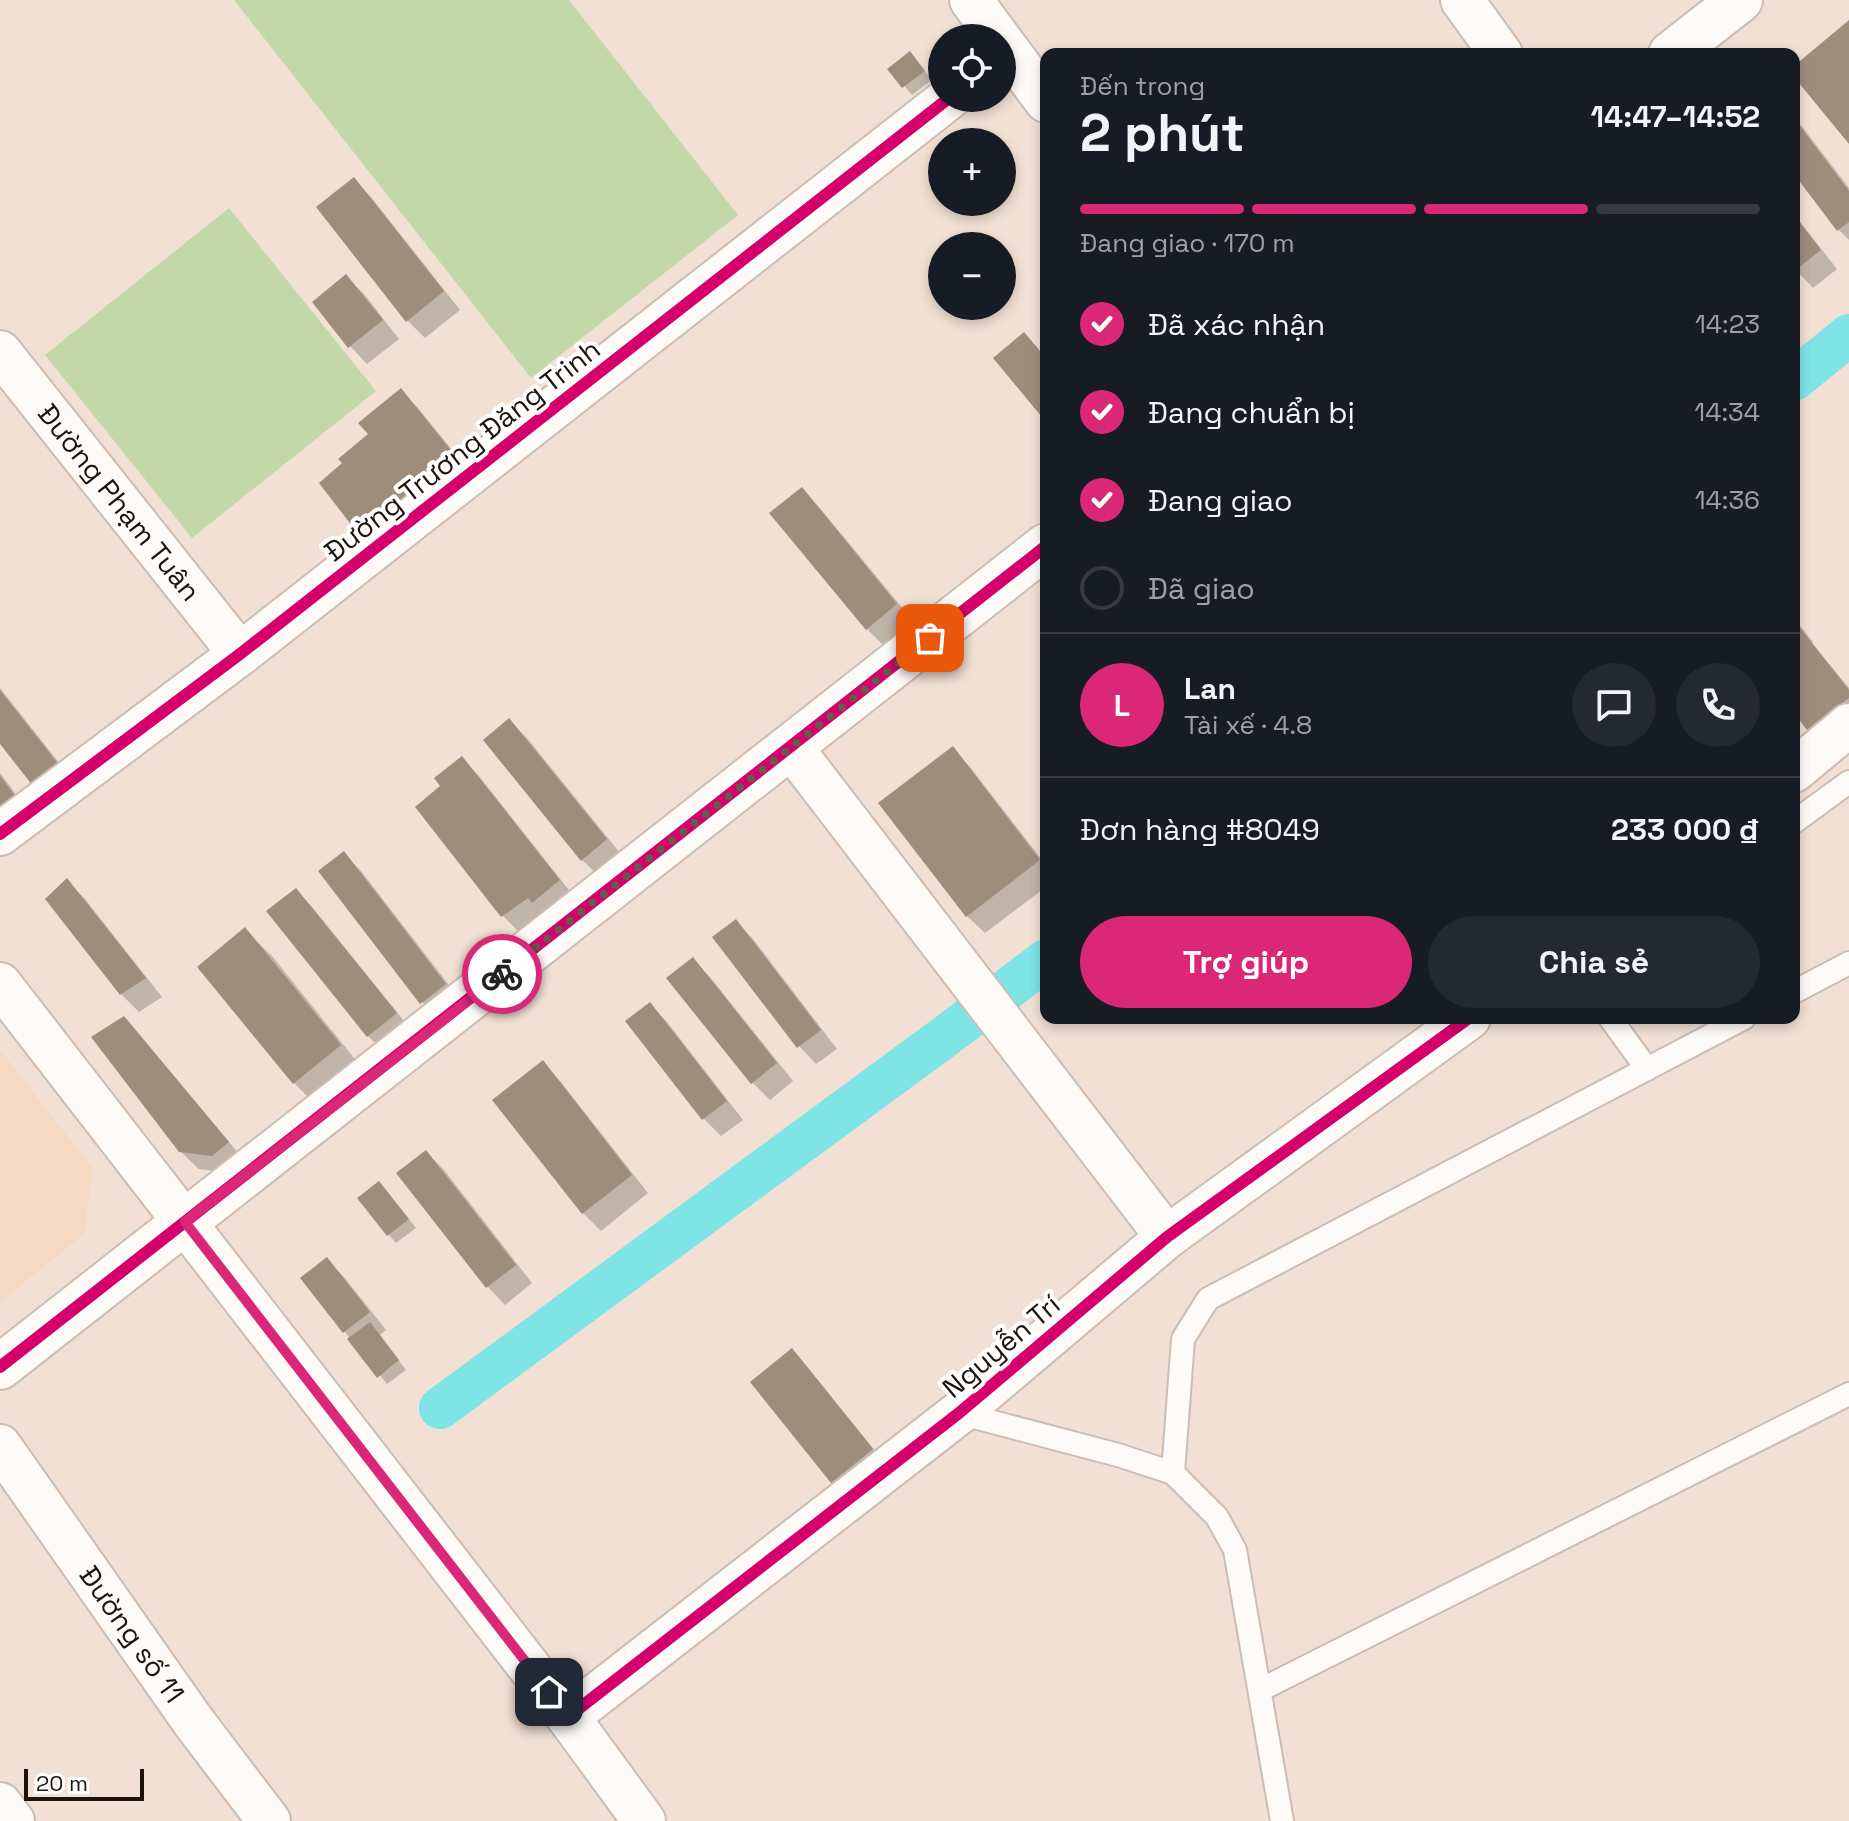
<!DOCTYPE html>
<html lang="vi">
<head>
<meta charset="utf-8">
<style>
  body { margin:0; font-family:"Space Grotesk",sans-serif; background:#242831; color:#f1f3f6; height:100vh; display:flex; flex-direction:column; font-size:30px; white-space:nowrap }
  * { box-sizing:border-box; margin:0 }
  p { font-size:26px; color:#9ea1a6 }
  .icon { flex:none; width:44px; height:44px; fill:none; stroke:currentColor; stroke-width:2; stroke-linecap:round; stroke-linejoin:round }
  .map { position:relative; flex:1; overflow:hidden }
  .sheet { position:absolute; left:1040px; top:48px; width:760px; height:976px; display:flex; flex-direction:column; background:#171b24; border-radius:16px; box-shadow:0 4px 12px #0003 }
  .sheet>* { flex:none }
  .buttons { position:absolute; left:928px; top:24px; display:grid; gap:16px }
  .buttons a { display:grid; place-items:center; width:88px; height:88px; border-radius:50%; background:#171b24; box-shadow:0 4px 12px #0003; font-size:40px }
  .scale { position:absolute; left:24px; bottom:20px; width:120px; box-sizing:border-box; padding-left:8px; border:4px solid #1d130a; border-top:0; font-size:22px; line-height:28px; white-space:nowrap; color:#1d130a; -webkit-text-stroke:6px #fff; paint-order:stroke }
  .pin { position:absolute; display:grid; place-items:center; width:68px; height:68px; color:#fff; margin:-34px; border-radius:16px; box-shadow:0 4px 12px #0006 }
  .courier { position:absolute; display:grid; place-items:center; width:80px; height:80px; margin:-40px; border:6px solid #db2777; border-radius:50%; background:#fff; color:#222; box-shadow:0 2px 10px #0007 }
  .head em { font-style:normal; font-weight:700 }
  .head div { display:flex; flex-direction:column-reverse }
  .head { display:flex; align-items:center; justify-content:space-between; height:136px; padding:0 40px }
  h1 { font-size:52px; font-weight:700; line-height:60px }
  .bar { display:grid; grid-template-columns:repeat(4,1fr); gap:12px 8px; align-content:center; height:96px; padding:0 40px }
  .bar i { height:10px; border-radius:6px; background:#363941 }
  .bar .current { background:#db2777 }
  .bar p { grid-column:span 4 }
  .line { display:flex; align-items:center; gap:20px; padding:0 40px; border-top:2px solid #363941 }
  .line div { flex:1 }
  .round { display:grid; place-items:center; flex:none; width:84px; height:84px; border-radius:42px; background:#242831 }
  ol { padding:0 40px; list-style:none }
  li { display:flex; align-items:center; gap:24px; height:88px }
  li p { margin-inline-start:auto }
  li .icon { padding:8px; border-radius:50%; background:#db2777; color:#fff; stroke-width:4 }
  li:last-child { color:#9ea1a6 }
  li i { width:44px; height:44px; border:4px solid #363941; border-radius:50% }
  .action { display:flex; gap:16px; margin-top:auto; padding:16px 40px }
  .action a { flex:1; height:92px; border-radius:48px; background:#db2777; color:#fff; font-size:32px; font-weight:700; line-height:92px; text-align:center }
  .action a+a { background:#242831; color:#f1f3f6 }
  .map>svg:first-child { display:block }
</style>
</head>
<body>
<div class="map">
<svg width="1849" height="1821" viewBox="0 0 1849 1821">
  <rect width="100%" height="100%" fill="#f1e0d3"/>
  <polygon fill="#f5d9c3" points="0,1050 93,1169 84,1234 0,1302"/>
  <g fill="#c3d8a9">
    <polygon points="234,0 569,0 738,215 531,378"/>
    <polygon points="229,208 376,391 192,538 45,355"/>
  </g>
  <g fill="#0003">
    <polygon points="918,62 932,80 912,95 890,69"/>
    <polygon points="1794,116 1849,188 1849,240 1839,230 1794,171"/>
    <polygon points="354,180 371,197 460,310 425,338 407,320"/>
    <polygon points="1794,214 1837,269 1813,288 1794,268"/>
    <polygon points="346,277 364,294 399,339 367,364 350,346"/>
    <polygon points="401,391 418,408 474,477 345,463 371,434"/>
    <polygon points="801,489 819,507 914,622 885,647 867,629"/>
    <polygon points="1794,618 1813,642 1812,643 1849,688 1849,729 1827,747 1809,729 1794,710"/>
    <polygon points="0,688 75,783 0,740"/>
    <polygon points="509,721 527,738 624,858 600,877 582,860"/>
    <polygon points="953,749 970,767 1046,865 1046,887 985,933 967,916"/>
    <polygon points="462,759 479,776 576,899 520,933 502,915 442,786"/>
    <polygon points="0,773 33,817 0,839"/>
    <polygon points="344,854 361,871 462,1002 440,1020 422,1002"/>
    <polygon points="67,881 85,899 162,997 139,1012 121,994"/>
    <polygon points="296,890 313,908 413,1032 386,1053 368,1036"/>
    <polygon points="735,921 753,939 837,1049 816,1064 799,1046"/>
    <polygon points="245,930 272,956 366,1073 321,1110 294,1083 200,967"/>
    <polygon points="693,960 710,977 793,1081 770,1100 752,1082"/>
    <polygon points="650,1005 667,1022 743,1120 721,1136 703,1118"/>
    <polygon points="141,1037 245,1161 231,1173 199,1169 180,1151"/>
    <polygon points="543,1063 560,1081 648,1193 601,1231 583,1213"/>
    <polygon points="426,1152 444,1170 532,1283 505,1305 488,1287 399,1174"/>
    <polygon points="387,1192 416,1228 396,1243 388,1234"/>
    <polygon points="327,1260 344,1277 386,1330 380,1335 406,1370 387,1384 344,1331"/>
    <polygon points="792,1351 809,1369 889,1468 851,1499 833,1482 753,1382"/>
  </g>
  <g fill="none" stroke-linecap="round" stroke-linejoin="round">
    <g stroke="#7ee4e6" stroke-width="42">
      <polyline points="1794,380 1849,335"/>
      <polyline points="440,1408 943,1038 1046,960"/>
    </g>
  </g>
  <g fill="#9f8d7c">
    <polygon points="1849,20 1849,144 1794,77 1794,66"/>
    <polygon points="910,51 925,71 902,88 887,69"/>
    <polygon points="1794,118 1849,191 1849,222 1837,231 1794,174"/>
    <polygon points="354,177 444,291 406,322 316,207"/>
    <polygon points="1794,215 1821,250 1794,271"/>
    <polygon points="346,274 383,320 348,348 312,302"/>
    <polygon points="1024,332 1046,358 1046,422 993,358"/>
    <polygon points="401,388 457,458 359,535 319,483 342,463 338,459 368,434 358,423"/>
    <polygon points="802,487 897,604 866,630 769,513"/>
    <polygon points="1794,620 1849,690 1849,698 1807,730 1794,713"/>
    <polygon points="0,690 59,765 33,786 0,744"/>
    <polygon points="509,718 607,839 581,861 483,740"/>
    <polygon points="953,746 1040,860 966,917 878,803"/>
    <polygon points="462,756 560,880 532,903 528,898 501,917 415,807 440,786 434,778"/>
    <polygon points="0,776 17,798 0,811"/>
    <polygon points="344,851 446,984 420,1004 318,871"/>
    <polygon points="67,878 146,978 120,995 45,899"/>
    <polygon points="296,888 397,1013 367,1037 266,911"/>
    <polygon points="736,919 821,1030 797,1048 712,937"/>
    <polygon points="245,927 341,1045 293,1084 197,967"/>
    <polygon points="693,957 777,1063 751,1084 666,978"/>
    <polygon points="650,1002 727,1101 702,1120 625,1021"/>
    <polygon points="124,1016 229,1142 212,1156 179,1152 91,1037"/>
    <polygon points="543,1060 632,1175 582,1214 492,1100"/>
    <polygon points="426,1150 516,1265 486,1288 396,1173"/>
    <polygon points="379,1181 409,1219 387,1236 357,1198"/>
    <polygon points="327,1257 370,1312 343,1333 300,1278"/>
    <polygon points="370,1322 399,1360 377,1378 347,1339"/>
    <polygon points="792,1348 873,1449 831,1483 750,1382"/>
  </g>
  <g fill="none" stroke-linecap="round" stroke-linejoin="round">
    <g stroke="#cbbdb3" stroke-width="26">
      <g id="service">
        <polyline points="1794,822 1849,782"/>
        <polyline points="1794,992 1849,963"/>
        <polyline points="1610,1018 1647,1069"/>
        <polyline points="959,1413 1118,1455 1173,1473 1217,1517 1235,1550 1282,1821"/>
        <polyline points="1173,1473 1183,1339 1208,1299 1744,1018"/>
        <polyline points="1260,1690 1849,1394"/>
      </g>
    </g>
    <g stroke="#cbbdb3" stroke-width="46">
      <g id="minor">
        <polyline points="971,0 999,38"/>
        <polyline points="1462,0 1501,54"/>
        <polyline points="1002,42 1046,101"/>
        <path id="s1" d="M0,352L240,654"/>
        <polyline points="791,747 1167,1237"/>
        <polyline points="1794,771 1849,725"/>
        <polyline points="0,834 240,654 949,98"/>
        <polyline points="0,984 568,1717 644,1821"/>
        <path id="s2" d="M0,1446L193,1721L269,1821"/>
        <polyline points="568,1717 959,1413 1167,1237 1469,1018"/>
        <polyline points="0,1804 13,1821"/>
      </g>
    </g>
    <g stroke="#cbbdb3" stroke-width="48">
      <g id="tertiary">
        <polyline points="1671,54 1740,0"/>
        <polyline points="0,1367 1046,546"/>
      </g>
    </g>
    <use href="#service" stroke="#fdfaf8" stroke-width="22"/>
    <use href="#minor" stroke="#fdfaf8" stroke-width="42"/>
    <use href="#tertiary" stroke="#fdfaf8" stroke-width="44"/>
    <g stroke="#fff" stroke-width="17">
      <g id="cycleway">
        <polyline points="0,834 240,654 949,98"/>
        <polyline points="0,1367 1046,546"/>
        <polyline points="568,1717 959,1413 1167,1237 1469,1018"/>
      </g>
    </g>
    <use href="#cycleway" stroke="#d6006c" stroke-width="12"/>
  </g>
  <g fill="none" stroke-linecap="round" stroke-linejoin="round">
    <polyline stroke="#675b50" stroke-width="8" stroke-dasharray="0 14.4" points="502,974 930,638"/>
    <polyline stroke="#db2777" stroke-width="10" points="502,974 185,1222 549,1692"/>
  </g>
  <g text-anchor="middle" stroke-width="8" stroke-linejoin="round" paint-order="stroke">
    <g font-size="28" fill="#1d130a" stroke="#fff">
      <text transform="translate(462 450) rotate(-38)" y="10">Đường Trương Đăng Trinh</text>
      <text dy="10" stroke="none"><textPath href="#s1" startOffset="192">Đường Phạm Tuân</textPath></text>
      <text transform="translate(1001 1346) rotate(-40)" y="10">Nguyễn Trí</text>
      <text dy="10" stroke="none"><textPath href="#s2" startOffset="230">Đường số 11</textPath></text>
    </g>
  </g>
</svg>
<div class="buttons">
<a><svg class="icon" aria-label="locate" viewBox="0 0 24 24"><circle cx="12" cy="12" r="6"/><path d="M12 2v4M12 18v4M2 12h4M18 12h4"/></svg></a>
<a>+</a>
<a>−</a>
</div>
<div class="scale">20 m</div>
<div class="pin" style="left:930px;top:638px;background:#ea580c"><svg class="icon" aria-label="bag" viewBox="0 0 24 24"><path d="M5 8h14l-1 12H6zM9 8a3 3 0 0 1 6 0"/></svg></div>
<div class="pin" style="left:549px;top:1692px;background:#1f2937"><svg class="icon" aria-label="home" viewBox="0 0 24 24"><path d="M3 11l9-7 9 7M6 9v11h12V9"/></svg></div>
<div class="courier" style="left:502px;top:974px"><svg class="icon" aria-label="bike" viewBox="0 0 24 24"><circle cx="6" cy="16" r="4"/><circle cx="18" cy="16" r="4"/><path d="M6 16l4-8h5l3 8M10 8l3 8H6M13 5h3"/></svg></div>
<section class="sheet">
<div class="head"><div><h1>2 phút</h1><p>Đến trong</p></div><em>14:47–14:52</em></div>
<div class="bar"><i class="current"></i><i class="current"></i><i class="current"></i><i></i><p>Đang giao · 170 m</p></div>
<ol>
<li><svg class="icon" aria-label="check" viewBox="0 0 24 24"><path d="M5 12l5 5 9-10"/></svg>Đã xác nhận<p>14:23</p></li>
<li><svg class="icon" aria-label="check" viewBox="0 0 24 24"><path d="M5 12l5 5 9-10"/></svg>Đang chuẩn bị<p>14:34</p></li>
<li><svg class="icon" aria-label="check" viewBox="0 0 24 24"><path d="M5 12l5 5 9-10"/></svg>Đang giao<p>14:36</p></li>
<li><i></i>Đã giao</li>
</ol>
<div class="line" style="height:144px"><b class="round" style="background:#db2777;color:#fff">L</b><div><b>Lan</b><p>Tài xế · 4.8</p></div><a class="round"><svg class="icon" aria-label="chat" viewBox="0 0 24 24"><path d="M4 5h16v11H9l-5 4z"/></svg></a><a class="round"><svg class="icon" aria-label="phone" viewBox="0 0 24 24"><path d="M5 4h4l2 5-3 2q2 4 5 5l2-3 5 2v4C11 20 4 13 5 4z"/></svg></a></div>
<div class="line" style="height:104px"><div>Đơn hàng #8049</div><b>233 000 ₫</b></div>
<div class="action"><a>Trợ giúp</a><a>Chia sẻ</a></div>
</section>
</div>
</body>
</html>
